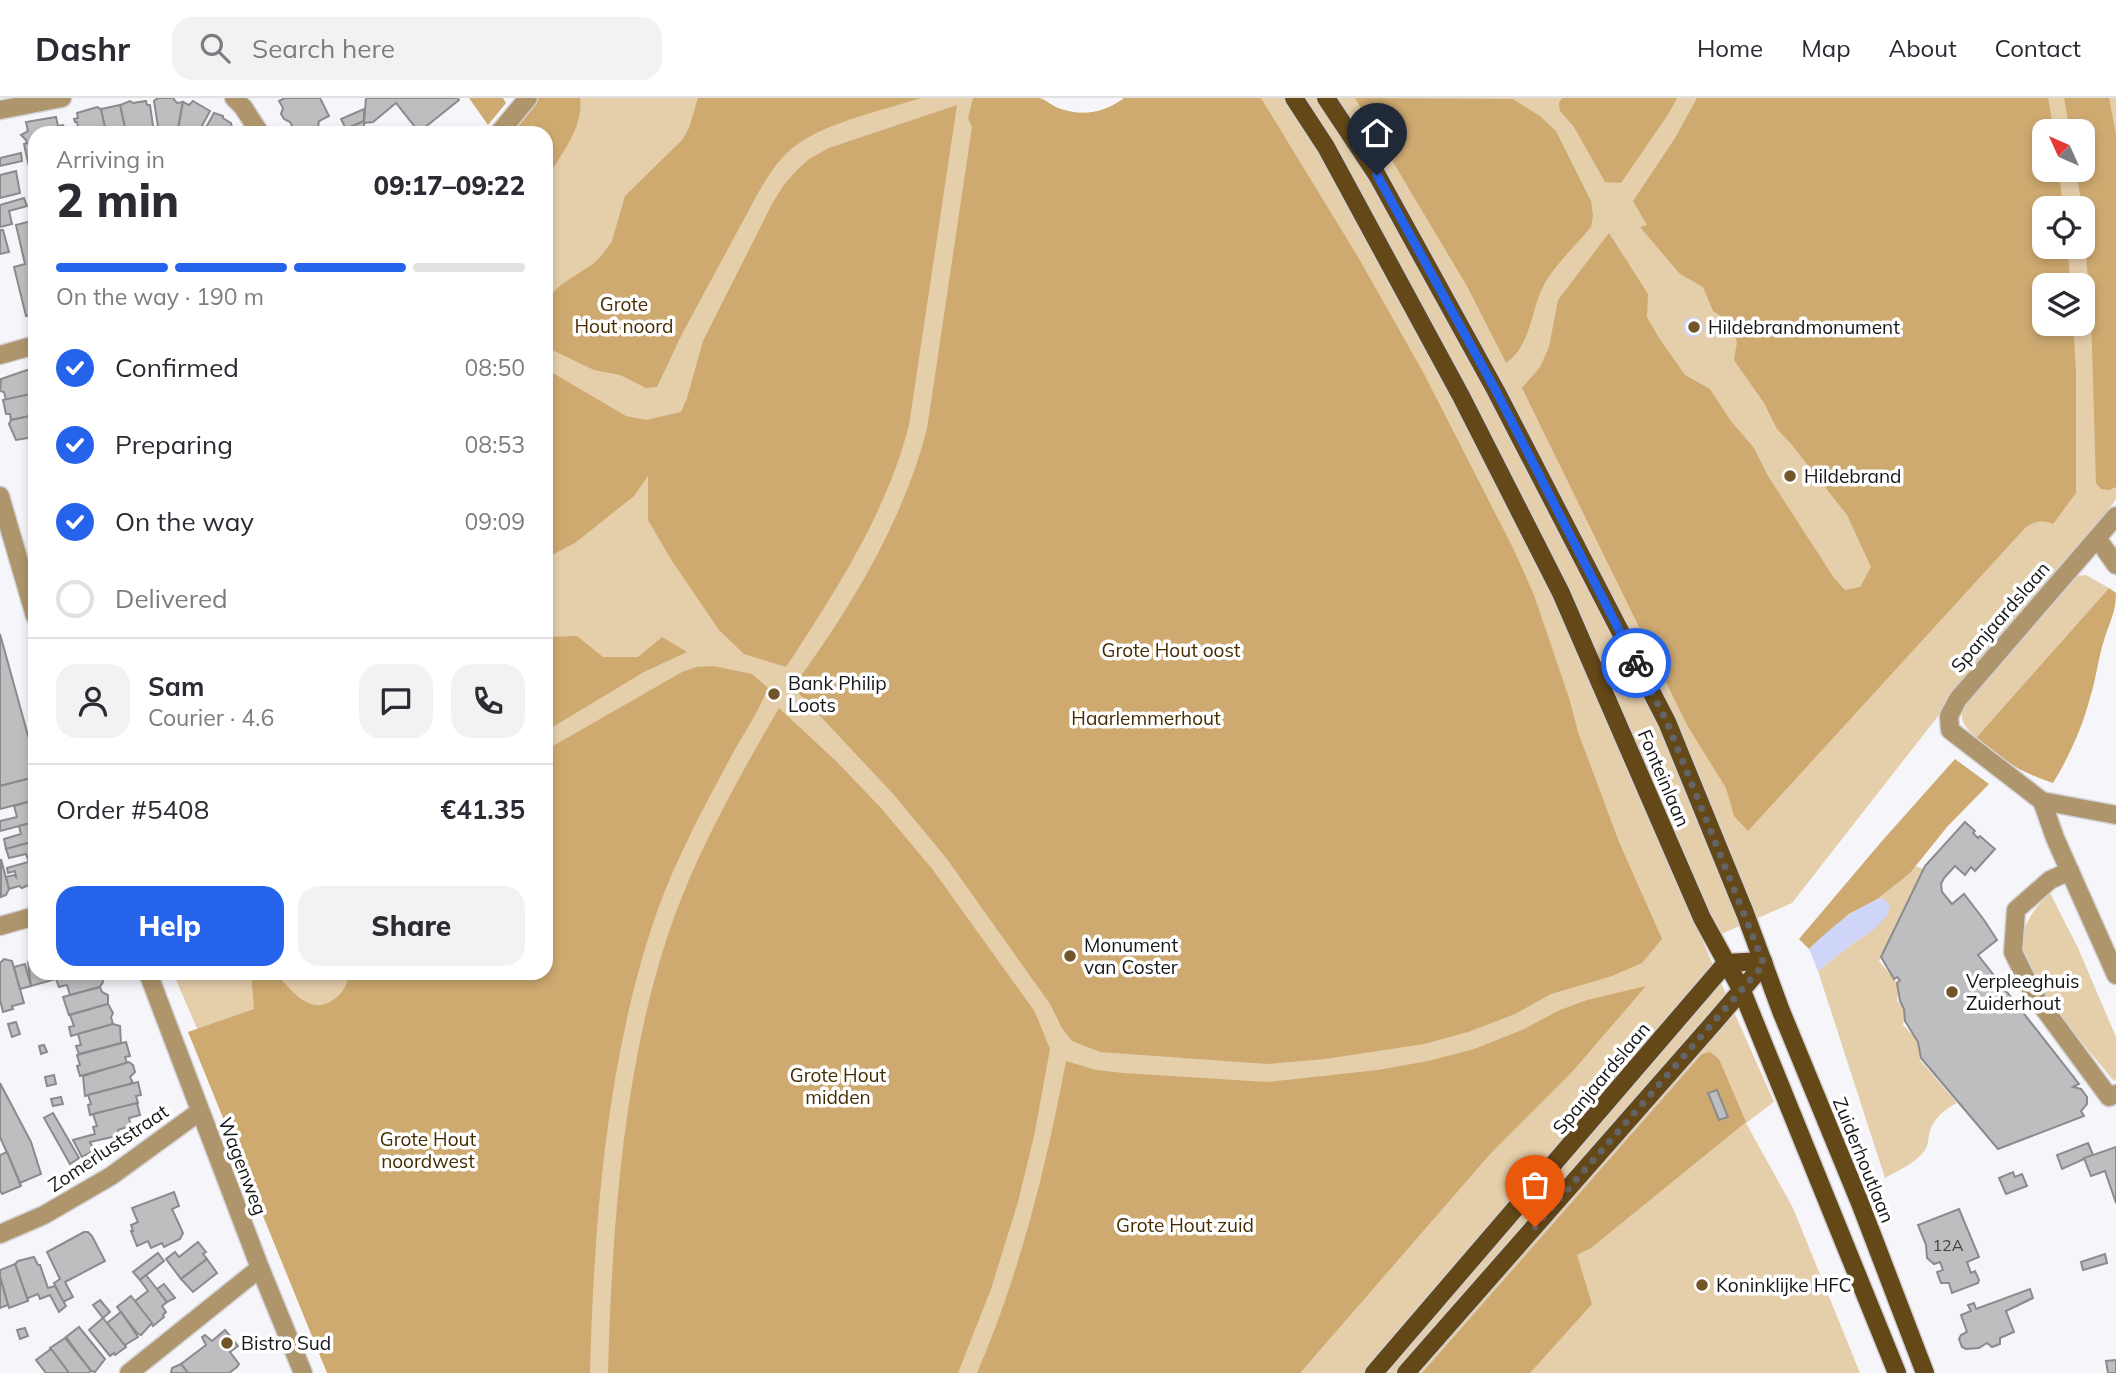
<!DOCTYPE html>
<html lang="en">
<head>
<meta charset="utf-8">
<style>
  body { margin:0; font-family:Mulish,sans-serif; background:#f2f2f3; color:#2b2b33; height:100vh; display:flex; flex-direction:column; font-size:26px; white-space:nowrap }
  * { box-sizing:border-box; margin:0 }
  p { font-size:23px; color:#7c7c81 }
  .icon { flex:none; width:38px; height:38px; fill:none; stroke:currentColor; stroke-width:2; stroke-linecap:round; stroke-linejoin:round }
  .map { position:relative; flex:1; overflow:hidden }
  .sheet { position:absolute; left:28px; top:28px; width:525px; height:854px; display:flex; flex-direction:column; background:#fff; border-radius:21px; box-shadow:0 4px 10px #0003 }
  .sheet>* { flex:none }
  .needle { width:46px; rotate:315deg }
  .controls { position:absolute; left:2032px; top:21px; display:grid; gap:14px }
  .controls a { display:grid; place-items:center; width:63px; height:63px; border-radius:14px; background:#fff; box-shadow:0 4px 10px #0003; font-size:35px }
  .pin { position:absolute; display:grid; place-items:center; width:60px; height:60px; color:#fff; margin:-72px -30px; border-radius:50% 50% 50% 0; rotate:-45deg; box-shadow:0 0 7px #0007 }
  .pin .icon { rotate:45deg }
  .courier { position:absolute; display:grid; place-items:center; width:70px; height:70px; margin:-35px; border:5px solid #2563eb; border-radius:50%; background:#fff; color:#222; box-shadow:0 2px 9px #0007 }
  .overview em { font-style:normal; font-weight:800 }
  .overview div { display:flex; flex-direction:column-reverse }
  .overview { display:flex; align-items:center; justify-content:space-between; height:119px; padding:0 28px }
  h1 { font-size:46px; font-weight:800; line-height:52px }
  .bar { display:grid; grid-template-columns:repeat(4,1fr); gap:10px 7px; align-content:center; height:84px; padding:0 28px }
  .bar i { height:9px; border-radius:5px; background:#e1e1e2 }
  .bar .on { background:#2563eb }
  .bar p { grid-column:span 4 }
  .line { display:flex; align-items:center; gap:18px; padding:0 28px; border-top:2px solid #e1e1e2 }
  .line div { flex:1 }
  .round { display:grid; place-items:center; flex:none; width:74px; height:74px; border-radius:21px; background:#f2f2f3 }
  ol { padding:0 28px; list-style:none }
  li { display:flex; align-items:center; gap:21px; height:77px }
  li p { margin-inline-start:auto }
  li .icon { padding:7px; border-radius:50%; background:#2563eb; color:#fff; stroke-width:4 }
  li:last-child { color:#7c7c81 }
  li i { width:38px; height:38px; border:4px solid #e1e1e2; border-radius:50% }
  .action { display:flex; gap:14px; margin-top:auto; padding:14px 28px }
  .action a { flex:1; height:80px; border-radius:21px; background:#2563eb; color:#fff; font-size:28px; font-weight:800; line-height:80px; text-align:center }
  .action a+a { background:#f2f2f3; color:#2b2b33 }
  header { display:flex; align-items:center; gap:42px; box-sizing:border-box; height:98px; padding:0 35px; background:#fff; border-bottom:2px solid #e1e1e2 }
  header strong { font-size:33px }
  nav { display:flex; gap:38px; margin-inline-start:auto; font-size:24px }
  .search { width:490px; height:63px; background:#f2f2f3; display:flex; align-items:center; gap:18px; box-sizing:border-box; padding:0 24px; border-radius:21px; color:#7c7c81; font-size:26px }
  .map>svg:first-child { display:block }
</style>
</head>
<body>
<header>
<strong>Dashr</strong>
<div class="search"><svg class="icon" aria-label="search" viewBox="0 0 24 24"><circle cx="10" cy="10" r="6"/><path d="M15 15l6 6"/></svg>Search here</div>
<nav><a>Home</a><a>Map</a><a>About</a><a>Contact</a></nav>
</header>
<div class="map">
<svg width="2116" height="1275" viewBox="0 0 2116 1275">
  <rect width="100%" height="100%" fill="#f6f6fa"/>
  <g fill="#e5ceaa" fill-rule="evenodd">
    <path d="M540,0H1031L1070,23L1127,9L1137,0H2116V401L2093,433L1992,549L1792,805L1703,844L1774,1004L1746,1025L1793,1110L1860,1275H346L173,875H546V35ZM2044,33H2082V72H2044ZM2044,110H2082V149H2044ZM2044,187H2082V226H2044Z"/>
    <path d="M2086,477L2109,490L1976,640C1958,622 1958,618 1972,597L2072,483L2077,478Z"/>
    <path d="M1916,768L1923,771L1879,863L1899,887L1897,903L1906,912L1903,927L1921,946L1920,962L1957,1005C1945,1011 1934,1020 1930,1033C1928,1038 1929,1045 1926,1050C1919,1064 1897,1073 1885,1080L1818,873L1852,846L1873,832L1883,800L1876,802Z"/>
    <path d="M2050,795L2078,850L2116,939V981L2114,983C2093,957 2019,875 2021,845C2023,825 2036,808 2050,795Z"/>
  </g>
  <g fill="#ceaa71">
    <polygon points="469,0 503,0 506,5 488,27"/>
    <path d="M535,0H580C584,29 561,57 546,81V35H507Z"/>
    <path d="M698,0H921C884,12 828,24 798,46C779,59 768,78 757,97L682,236L657,289L646,290L620,277L594,272L546,249V201L562,186L593,166L602,157L612,143L625,98L682,42L689,30Z"/>
    <path d="M973,0C991,0 1022,0 1039,0C1045,1 1051,7 1058,10C1083,19 1103,15 1124,0H1261L1358,159L1423,274L1513,450L1534,497L1569,600L1578,634L1619,744L1662,841L1642,865L1612,878L1551,896L1515,916L1468,934L1424,946L1325,961L1267,966L1100,954L1072,943L1062,930L1050,906L947,761L895,698L793,589C850,511 903,424 927,331L972,29L968,20Z"/>
    <path d="M1355,0L1513,1L1540,18L1556,33L1591,103L1593,118L1591,129C1577,146 1557,165 1546,183C1530,210 1533,246 1506,265L1468,190Z"/>
    <polygon points="1562,0 1677,0 1669,15 1621,85 1605,84 1574,29 1560,13 1559,5"/>
    <path d="M1697,0H2048L2054,33H2044V72H2059L2063,110H2044V149H2067L2071,187H2044V226H2073L2076,273V395L2053,426C2042,421 2035,423 2025,430L1748,733L1734,718L1726,690L1687,627L1522,290L1540,269L1549,249L1558,202L1609,135L1648,196L1647,219L1659,240L1685,277L1710,291L1730,322L1754,350L1768,378L1834,480L1845,492L1860,489L1871,469L1847,417L1792,347L1777,331L1764,305L1734,262L1737,244L1730,224L1713,213L1703,189L1680,176L1640,129L1647,127L1633,103L1675,40Z"/>
    <polygon points="2064,0 2109,0 2116,37 2116,389 2109,392 2101,391 2096,385 2091,216 2082,110 2076,72 2082,72 2082,33 2070,33"/>
    <path d="M957,7L909,327C886,416 836,493 786,569L744,556L719,532L672,463L648,422V378L634,398L575,445L546,460V271L626,318L646,322L681,314L687,300L703,243L772,106L783,88L797,72L809,61L829,50Z"/>
    <path d="M2109,490L2116,495C2116,514 2110,523 2104,542C2098,561 2096,581 2090,600C2082,630 2069,659 2053,685C2025,676 1997,661 1976,640Z"/>
    <polygon points="577,538 603,559 638,559 662,539 687,554 644,574 546,633 546,539"/>
    <path d="M713,568L752,576L768,590C759,613 745,633 733,655C706,705 679,755 659,808C607,954 594,1121 590,1275H327L188,934L254,911L251,875H276C293,895 314,923 340,896C346,889 349,883 347,875H546V652L682,574L696,569Z"/>
    <path d="M779,610L837,664L881,710L933,772L1035,914L1050,951L1034,1038L1018,1104L991,1191L958,1275H608C612,1125 624,955 676,814C703,742 741,676 779,610Z"/>
    <polygon points="1955,661 1989,686 1947,729 1910,775 1876,802 1849,816 1809,851 1799,841 1882,743"/>
    <path d="M1646,888L1572,974L1491,1055L1300,1275H977C1020,1175 1046,1070 1066,963L1096,972L1123,975L1267,984L1378,972L1428,963L1474,951L1522,932L1560,912L1587,902Z"/>
    <polygon points="1710,954 1719,961 1746,1024 1591,1150 1577,1157 1592,1206 1530,1275 1422,1275 1702,956"/>
  </g>
  <g fill="#cfd4f9">
    <circle cx="1693" cy="229" r="10"/>
    <path d="M1883,800L1890,807L1887,818L1873,832L1852,846L1818,873L1809,851C1831,830 1853,810 1883,800Z"/>
  </g>
  <g fill="#bebec1" stroke="#8b8b8e" stroke-width="2">
    <polygon points="158,0 173,0 177,5 183,4 178,31 173,32 174,35 159,35 154,3"/>
    <polygon points="285,0 320,0 329,18 319,23 318,29 310,33 306,30 296,35 290,24 284,21 281,16 283,10 279,3"/>
    <polygon points="366,0 458,0 459,2 419,34 396,5 373,24 364,25"/>
    <polygon points="130,3 133,5 146,3 147,7 150,7 154,35 126,35 120,7"/>
    <polygon points="193,3 210,13 198,35 186,35 178,31 183,4 189,7"/>
    <polygon points="120,7 126,35 106,35 101,11"/>
    <polygon points="97,9 101,11 106,35 79,35 77,24 75,24 74,21 78,20 77,15"/>
    <polygon points="364,11 364,23 346,31 341,21"/>
    <polygon points="214,15 223,18 223,20 231,25 233,35 203,35"/>
    <polygon points="56,19 58,28 63,27 66,32 63,35 35,35 35,67 29,69 24,46 27,45 26,42 21,37 28,33 26,24"/>
    <polygon points="364,23 364,31 348,35 346,31"/>
    <polygon points="21,55 22,63 0,68 0,60"/>
    <polygon points="16,73 20,95 0,100 0,77"/>
    <polygon points="24,100 27,108 9,113 12,126 0,129 0,107"/>
    <polygon points="35,122 35,216 26,218 14,169 25,166 16,127"/>
    <polygon points="0,132 3,132 9,154 0,156"/>
    <polygon points="27,272 35,273 35,295 6,302 4,294 0,293 1,281"/>
    <polygon points="35,295 35,317 11,322 10,316 6,316 3,302"/>
    <polygon points="35,317 35,339 16,342 9,326 11,322"/>
    <polygon points="0,536 35,663 35,679 0,688"/>
    <polygon points="35,679 35,702 0,711 0,688"/>
    <polygon points="35,702 35,724 0,733 0,723 17,719 14,708"/>
    <polygon points="35,724 35,743 6,751 4,741 21,736 19,728"/>
    <polygon points="1965,724 1975,733 1973,735 1978,740 1980,738 1995,751 1975,773 1971,769 1965,777 1955,768 1944,780 1941,786 1942,794 1952,806 1964,796 1984,822 1997,842 1978,857 2079,986 2073,989 2081,991 2087,999 2087,1006 2081,1013 2084,1018 1998,1051 1921,960 1918,944 1905,923 1904,911 1900,903 1897,885 1900,882 1897,879 1894,881 1881,859 1925,768"/>
    <polygon points="35,743 35,762 29,764 26,756 9,760 6,751"/>
    <polygon points="1,761 9,791 6,797 1,799"/>
    <polygon points="35,762 35,784 22,790 19,788 9,791 6,779 14,777 16,779 15,773 8,775 7,770"/>
    <polygon points="4,861 12,863 24,905 12,908 13,911 3,914 0,902 0,865"/>
    <polygon points="35,862 35,875 77,875 31,888 28,864"/>
    <polygon points="25,866 31,888 20,891 14,869"/>
    <polygon points="77,875 95,875 102,879 103,884 100,889 70,897 67,887 59,889 56,881"/>
    <polygon points="100,889 102,894 108,897 108,906 69,917 63,899"/>
    <polygon points="108,906 113,915 111,919 113,926 71,938 69,929 74,928 70,917"/>
    <polygon points="16,924 20,936 12,939 8,926"/>
    <polygon points="113,926 120,928 121,945 79,956 76,948 81,947 78,936"/>
    <polygon points="126,944 130,958 125,959 127,965 80,978 77,968 80,967 77,957"/>
    <polygon points="44,947 47,954 41,956 39,948"/>
    <polygon points="129,964 133,967 135,974 130,979 133,985 85,998 83,978"/>
    <polygon points="54,977 56,986 47,988 45,979"/>
    <polygon points="138,984 141,997 136,998 138,1005 90,1017 88,1007 91,1006 88,997"/>
    <polygon points="0,985 31,1044 41,1076 20,1085 0,1039"/>
    <polygon points="1717,992 1728,1019 1719,1022 1708,995"/>
    <polygon points="61,999 63,1006 53,1008 51,1001"/>
    <polygon points="137,1005 140,1017 129,1020 130,1025 127,1029 118,1032 117,1038 90,1044 94,1052 82,1059 73,1042 95,1036 93,1029 97,1028 93,1016"/>
    <polygon points="53,1015 79,1060 70,1066 44,1020"/>
    <polygon points="2088,1045 2093,1057 2062,1071 2057,1057"/>
    <polygon points="2116,1049 2116,1105 2105,1073 2091,1078 2084,1060"/>
    <polygon points="7,1054 21,1088 2,1096 0,1092 0,1057"/>
    <polygon points="2013,1074 2015,1079 2022,1076 2027,1088 2006,1096 1999,1080"/>
    <polygon points="174,1094 179,1108 172,1111 183,1135 180,1141 164,1149 162,1145 151,1150 148,1143 137,1148 131,1133 133,1133 131,1127 138,1124 132,1110"/>
    <polygon points="1959,1111 1979,1159 1967,1164 1971,1175 1975,1173 1979,1182 1978,1185 1952,1195 1949,1185 1941,1185 1937,1174 1943,1172 1940,1164 1934,1166 1927,1160 1926,1147 1918,1127"/>
    <polygon points="84,1134 88,1134 92,1138 105,1163 65,1184 73,1199 63,1204 54,1185 60,1181 47,1154"/>
    <polygon points="198,1144 206,1154 203,1156 207,1161 181,1181 166,1161 175,1154 179,1159"/>
    <polygon points="158,1155 164,1163 140,1182 133,1174"/>
    <polygon points="2105,1156 2107,1165 2083,1172 2081,1164"/>
    <polygon points="34,1159 38,1167 40,1167 48,1190 55,1188 66,1208 59,1214 50,1197 40,1201 38,1196 28,1200 28,1203 15,1166 18,1163"/>
    <polygon points="207,1161 217,1175 193,1194 181,1181"/>
    <polygon points="15,1166 28,1203 9,1210 0,1179 0,1172"/>
    <polygon points="146,1177 167,1204 162,1208 166,1214 163,1217 164,1219 153,1228 135,1203 148,1193 140,1182"/>
    <polygon points="0,1179 8,1207 0,1210"/>
    <polygon points="164,1186 175,1200 167,1204 157,1191"/>
    <polygon points="2030,1191 2033,1200 2006,1213 2014,1234 2000,1240 2000,1246 1992,1249 1987,1245 1979,1250 1966,1251 1962,1249 1959,1241 1961,1237 1967,1234 1961,1217 1971,1213 1968,1207 1974,1205 1976,1211"/>
    <polygon points="131,1198 152,1225 141,1237 138,1236 117,1209"/>
    <polygon points="100,1202 110,1214 103,1220 93,1207"/>
    <polygon points="121,1214 138,1239 125,1247 126,1249 107,1225"/>
    <polygon points="103,1220 126,1249 115,1257 114,1255 110,1258 89,1232"/>
    <polygon points="79,1229 105,1261 95,1274 91,1273 66,1239"/>
    <polygon points="25,1230 28,1238 20,1241 17,1232"/>
    <polygon points="225,1232 238,1248 230,1254 239,1266 237,1269 229,1275 188,1275 181,1266 206,1247 202,1239 205,1237 212,1243"/>
    <polygon points="65,1240 91,1273 88,1275 69,1275 50,1250"/>
    <polygon points="51,1251 58,1260 69,1275 46,1275 36,1262"/>
    <polygon points="2116,1262 2116,1275 2108,1275 2106,1263"/>
    <polygon points="181,1266 188,1275 171,1275 172,1270"/>
  </g>
  <g fill="none" stroke-linecap="round" stroke-linejoin="round">
    <g stroke="#d2d2d6" stroke-width="21">
      <g id="minor">
        <polyline points="234,0 243,9 260,35"/>
        <polyline points="0,12 62,0"/>
        <polyline points="499,35 528,0"/>
        <polyline points="0,257 35,247"/>
        <polyline points="2116,418 1958,601 1949,618 1950,632 2042,703 2116,717"/>
        <polyline points="2097,440 2116,467"/>
        <polyline points="2042,703 2055,740 2116,877"/>
        <polyline points="2070,773 2050,782 2016,812 2013,854 2034,897 2109,999 2116,996"/>
        <polyline points="0,828 35,818"/>
        <polyline points="0,1136 44,1117 111,1078 199,1014"/>
        <polyline points="129,1275 260,1170"/>
      </g>
    </g>
    <g stroke="#d2d2d6" stroke-width="21">
      <g id="tertiary">
        <polyline points="0,398 35,518"/>
        <polyline points="148,875 260,1170 303,1275"/>
      </g>
    </g>
    <g stroke="#d2d2d6" stroke-width="21">
      <g id="primary">
        <polyline points="1294,0 1326,49 1461,298 1561,495 1702,820 1742,893 1897,1275"/>
        <polyline points="1326,0 1377,77 1496,293 1667,624 1745,815 1781,913 1860,1105 1925,1275"/>
        <polyline points="1374,1275 1726,865 1763,863"/>
        <polyline points="1406,1275 1716,922 1764,866"/>
      </g>
    </g>
    <use href="#minor" stroke="#af956b" stroke-width="18"/>
    <use href="#tertiary" stroke="#af956b" stroke-width="18"/>
    <use href="#primary" stroke="#644818" stroke-width="18"/>
  </g>
  <g fill="none" stroke-linecap="round" stroke-linejoin="round">
    <polyline stroke="#646467" stroke-width="7" stroke-dasharray="0 12.6" points="1535,1129 1764,866 1667,624 1636,565"/>
    <polyline stroke="#2563eb" stroke-width="9" points="1377,77 1496,293 1636,565"/>
  </g>
  <g fill="#725629" stroke="#fff" stroke-width="2.5">
    <circle cx="1694" cy="229" r="7"/>
    <circle cx="1790" cy="378" r="7"/>
    <circle cx="774" cy="596" r="7"/>
    <circle cx="1070" cy="858" r="7"/>
    <circle cx="1952" cy="894" r="7"/>
    <circle cx="1702" cy="1187" r="7"/>
    <circle cx="227" cy="1245" r="7"/>
  </g>
  <g text-anchor="middle" stroke-width="7" stroke-linejoin="round" paint-order="stroke">
    <g font-size="16" fill="#404042">
      <text x="1948" y="1153">12A</text>
    </g>
    <g font-size="19" fill="#462d00" stroke="#fff">
      <text x="624" y="213">Grote<tspan x="624" dy="22">Hout noord</tspan></text>
      <text x="1171" y="559">Grote Hout oost</text>
      <text x="1146" y="627">Haarlemmerhout</text>
      <text x="838" y="984">Grote Hout<tspan x="838" dy="22">midden</tspan></text>
      <text x="428" y="1048">Grote Hout<tspan x="428" dy="22">noordwest</tspan></text>
      <text x="1185" y="1134">Grote Hout zuid</text>
    </g>
    <g font-size="19" fill="#161618" stroke="#fff" text-anchor="start">
      <text x="1708" y="236">Hildebrandmonument</text>
      <text x="1804" y="385">Hildebrand</text>
      <text x="788" y="592">Bank Philip<tspan x="788" dy="22">Loots</tspan></text>
      <text x="1084" y="854">Monument<tspan x="1084" dy="22">van Coster</tspan></text>
      <text x="1966" y="890">Verpleeghuis<tspan x="1966" dy="22">Zuiderhout</tspan></text>
      <text x="1716" y="1194">Koninklijke HFC</text>
      <text x="241" y="1252">Bistro Sud</text>
    </g>
    <g font-size="19" fill="#161618" stroke="#fff">
      <text transform="translate(2000 519) rotate(-49)" y="7">Spanjaardslaan</text>
      <text transform="translate(1664 680) rotate(67)" y="7">Fonteinlaan</text>
      <text transform="translate(1601 980) rotate(-50)" y="7">Spanjaardslaan</text>
      <text transform="translate(108 1050) rotate(-34)" y="7">Zomerluststraat</text>
      <text transform="translate(1864 1062) rotate(68)" y="7">Zuiderhoutlaan</text>
      <text transform="translate(243 1068) rotate(69)" y="7">Wagenweg</text>
    </g>
  </g>
</svg>
<div class="controls">
<a><svg class="needle" viewBox="-14 -14 28 28"><path d="M0-13l5 13h-10z" fill="#e53935"/><path d="M0 13l5-13h-10z" fill="#7c7c81"/></svg></a>
<a><svg class="icon" aria-label="locate" viewBox="0 0 24 24"><circle cx="12" cy="12" r="6"/><path d="M12 2v4M12 18v4M2 12h4M18 12h4"/></svg></a>
<a><svg class="icon" aria-label="layers" viewBox="0 0 24 24"><path d="M12 4l9 5-9 5-9-5zM3 14l9 5 9-5"/></svg></a>
</div>
<div class="pin" style="left:1535px;top:1129px;background:#ea580c"><svg class="icon" aria-label="bag" viewBox="0 0 24 24"><path d="M5 8h14l-1 12H6zM9 8a3 3 0 0 1 6 0"/></svg></div>
<div class="pin" style="left:1377px;top:77px;background:#1f2937"><svg class="icon" aria-label="home" viewBox="0 0 24 24"><path d="M3 11l9-7 9 7M6 9v11h12V9"/></svg></div>
<div class="courier" style="left:1636px;top:565px"><svg class="icon" aria-label="bike" viewBox="0 0 24 24"><circle cx="6" cy="16" r="4"/><circle cx="18" cy="16" r="4"/><path d="M6 16l4-8h5l3 8M10 8l3 8H6M13 5h3"/></svg></div>
<section class="sheet">
<div class="overview"><div><h1>2 min</h1><p>Arriving in</p></div><em>09:17–09:22</em></div>
<div class="bar"><i class="on"></i><i class="on"></i><i class="on"></i><i></i><p>On the way · 190 m</p></div>
<ol>
<li><svg class="icon" aria-label="check" viewBox="0 0 24 24"><path d="M5 12l5 5 9-10"/></svg>Confirmed<p>08:50</p></li>
<li><svg class="icon" aria-label="check" viewBox="0 0 24 24"><path d="M5 12l5 5 9-10"/></svg>Preparing<p>08:53</p></li>
<li><svg class="icon" aria-label="check" viewBox="0 0 24 24"><path d="M5 12l5 5 9-10"/></svg>On the way<p>09:09</p></li>
<li><i></i>Delivered</li>
</ol>
<div class="line" style="height:126px"><a class="round"><svg class="icon" aria-label="person" viewBox="0 0 24 24"><circle cx="12" cy="8" r="4"/><path d="M4 21q1-7 8-7t8 7"/></svg></a><div><b>Sam</b><p>Courier · 4.6</p></div><a class="round"><svg class="icon" aria-label="chat" viewBox="0 0 24 24"><path d="M4 5h16v11H9l-5 4z"/></svg></a><a class="round"><svg class="icon" aria-label="phone" viewBox="0 0 24 24"><path d="M5 4h4l2 5-3 2q2 4 5 5l2-3 5 2v4C11 20 4 13 5 4z"/></svg></a></div>
<div class="line" style="height:91px"><div>Order #5408</div><b>€41.35</b></div>
<div class="action"><a>Help</a><a>Share</a></div>
</section>
</div>
</body>
</html>
